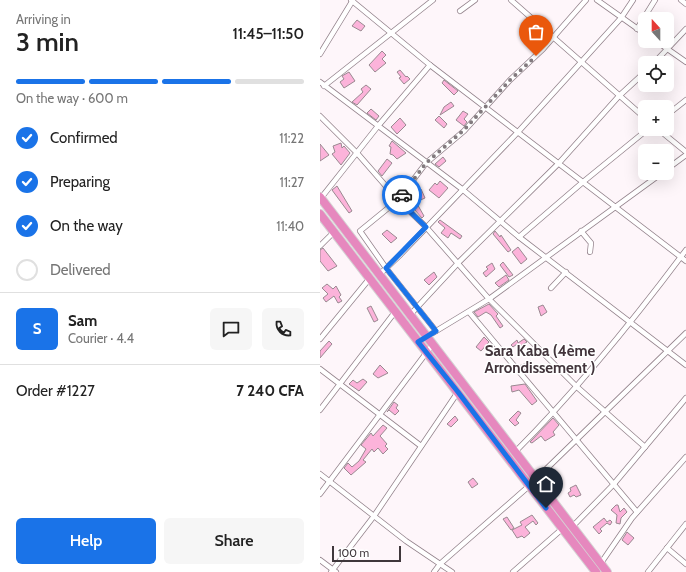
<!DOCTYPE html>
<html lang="en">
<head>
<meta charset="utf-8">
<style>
  body { margin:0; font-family:Cabin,sans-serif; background:#f6f6f6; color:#222; height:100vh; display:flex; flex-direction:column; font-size:15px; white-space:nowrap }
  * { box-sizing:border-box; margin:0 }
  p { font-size:13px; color:#767676 }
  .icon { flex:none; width:22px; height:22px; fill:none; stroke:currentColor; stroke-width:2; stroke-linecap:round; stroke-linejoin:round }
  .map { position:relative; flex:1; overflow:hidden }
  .details { display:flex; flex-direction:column; background:#fff; width:320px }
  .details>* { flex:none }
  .needle { width:26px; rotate:339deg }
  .fabs { position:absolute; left:318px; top:12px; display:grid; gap:8px }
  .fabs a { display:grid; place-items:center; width:36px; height:36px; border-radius:6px; background:#fff; box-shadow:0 4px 16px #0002; font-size:20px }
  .scale { position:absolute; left:12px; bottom:10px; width:69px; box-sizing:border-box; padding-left:4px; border:2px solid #3f373b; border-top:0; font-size:11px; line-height:14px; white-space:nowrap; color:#3f373b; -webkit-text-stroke:3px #fff; paint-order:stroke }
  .pin { position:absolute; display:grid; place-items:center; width:34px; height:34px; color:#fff; margin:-41px -17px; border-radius:50% 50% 50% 0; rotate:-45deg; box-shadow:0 0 4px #0007 }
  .pin .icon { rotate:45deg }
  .courier { position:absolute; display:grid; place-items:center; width:40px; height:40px; margin:-20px; border:3px solid #1a73e8; border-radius:50%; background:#fff; color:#222; box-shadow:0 1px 5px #0007 }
  .summary em { font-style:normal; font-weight:600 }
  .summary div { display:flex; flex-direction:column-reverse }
  .summary { display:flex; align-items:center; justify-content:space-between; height:68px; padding:0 16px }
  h1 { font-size:26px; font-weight:600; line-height:30px }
  .bar { display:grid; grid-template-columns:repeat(4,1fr); gap:6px 4px; align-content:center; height:48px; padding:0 16px }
  .bar i { height:5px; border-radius:3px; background:#e0e0e0 }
  .bar .selected { background:#1a73e8 }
  .bar p { grid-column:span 4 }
  .line { display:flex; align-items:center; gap:10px; padding:0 16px; border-top:1px solid #e0e0e0 }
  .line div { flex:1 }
  .round { display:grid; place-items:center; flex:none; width:42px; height:42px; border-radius:6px; background:#f6f6f6 }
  ol { padding:0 16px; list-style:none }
  li { display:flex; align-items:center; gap:12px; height:44px }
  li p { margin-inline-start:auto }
  li .icon { padding:4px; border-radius:50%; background:#1a73e8; color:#fff; stroke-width:4 }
  li:last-child { color:#767676 }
  li i { width:22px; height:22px; border:2px solid #e0e0e0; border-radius:50% }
  .action { display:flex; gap:8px; margin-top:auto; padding:8px 16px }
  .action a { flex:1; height:46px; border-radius:6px; background:#1a73e8; color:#fff; font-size:16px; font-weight:600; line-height:46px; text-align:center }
  .action a+a { background:#f6f6f6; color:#222 }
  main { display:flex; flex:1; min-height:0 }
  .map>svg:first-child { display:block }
</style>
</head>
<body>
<main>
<section class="details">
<div class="summary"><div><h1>3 min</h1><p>Arriving in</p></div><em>11:45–11:50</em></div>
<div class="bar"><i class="selected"></i><i class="selected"></i><i class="selected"></i><i></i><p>On the way · 600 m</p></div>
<ol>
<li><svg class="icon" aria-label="check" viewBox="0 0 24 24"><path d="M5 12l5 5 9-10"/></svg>Confirmed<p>11:22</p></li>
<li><svg class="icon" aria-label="check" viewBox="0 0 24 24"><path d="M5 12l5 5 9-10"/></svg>Preparing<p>11:27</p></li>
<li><svg class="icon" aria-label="check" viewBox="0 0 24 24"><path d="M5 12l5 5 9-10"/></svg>On the way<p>11:40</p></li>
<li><i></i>Delivered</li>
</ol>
<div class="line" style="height:72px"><b class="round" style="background:#1a73e8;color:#fff">S</b><div><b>Sam</b><p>Courier · 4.4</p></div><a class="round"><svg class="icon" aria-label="chat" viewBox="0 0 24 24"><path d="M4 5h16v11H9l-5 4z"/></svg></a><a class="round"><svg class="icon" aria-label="phone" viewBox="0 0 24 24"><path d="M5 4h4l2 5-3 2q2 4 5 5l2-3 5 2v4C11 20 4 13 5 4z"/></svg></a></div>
<div class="line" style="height:52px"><div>Order #1227</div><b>7 240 CFA</b></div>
<div class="action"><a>Help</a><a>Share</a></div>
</section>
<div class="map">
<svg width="366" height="572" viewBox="0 0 366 572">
  <rect width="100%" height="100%" fill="#fef6fa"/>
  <g fill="#fcb3da" stroke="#9a8991">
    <polygon points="37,20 45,26 41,31 32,26"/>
    <polygon points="62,51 66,55 62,59 66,63 55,72 49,65"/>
    <polygon points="80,70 86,77 87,76 90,79 84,84 79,78 81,77 77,72"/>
    <polygon points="29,72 35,81 24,88 20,82 24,79 22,76"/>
    <polygon points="124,80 138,91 134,95 122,83"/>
    <polygon points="46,85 51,89 37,105 32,102 43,92 41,89"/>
    <polygon points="131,102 134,106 120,115 124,107"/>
    <polygon points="51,109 59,116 56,120 47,113"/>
    <polygon points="143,111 148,114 144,119 147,122 144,126 136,120"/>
    <polygon points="119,116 127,124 124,128 115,120"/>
    <polygon points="80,118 86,125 77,134 71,127"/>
    <polygon points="72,141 86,153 77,159 73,155 70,154 71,147 69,146"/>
    <polygon points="21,143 22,148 24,146 30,153 21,165 12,154 15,152 13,146"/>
    <polygon points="0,144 9,155 0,161"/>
    <polygon points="123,157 126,161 119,167 115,164"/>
    <polygon points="67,159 72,163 62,176 58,171"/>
    <polygon points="120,181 128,188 119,198 109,190 115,183 117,185"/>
    <polygon points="17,186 32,211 29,213 12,190"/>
    <polygon points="101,189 105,198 96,202 104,216 102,218 94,209 88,194"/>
    <polygon points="120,220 142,236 140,239 131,233 128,238 121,233 125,228 118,222"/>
    <polygon points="67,230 77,238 71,243 62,234"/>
    <polygon points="175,231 180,237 181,235 191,250 188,252 173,234"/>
    <polygon points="198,247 207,259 201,264 192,252"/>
    <polygon points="3,248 17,266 8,271 0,261 0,250"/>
    <polygon points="183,262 193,275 189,277 180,265"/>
    <polygon points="172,263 175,269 166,277 163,273 168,269 166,267"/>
    <polygon points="114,272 117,277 109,285 104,280"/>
    <polygon points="186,275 189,280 179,287 175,283"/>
    <polygon points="7,284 13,289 16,286 21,295 19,297 22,301 18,303 14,296 6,302 3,298 8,294 2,288"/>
    <polygon points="169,304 178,314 176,316 183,326 180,328 171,315 166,312 158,317 154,312"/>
    <polygon points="223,305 227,312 221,316 218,307"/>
    <polygon points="51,306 58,320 54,322 47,308"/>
    <polygon points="164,337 169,342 161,351 156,347"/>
    <polygon points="204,339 207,342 199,347 197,344 193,347 191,345 197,340 198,343"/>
    <polygon points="9,341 12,344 0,358 0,351"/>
    <polygon points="211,361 212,367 203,370 199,366"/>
    <polygon points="60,365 68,373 58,378 53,374"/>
    <polygon points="43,379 47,382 39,391 29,384 33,380 37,383"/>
    <polygon points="205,384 217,401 212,405 199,390 192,392 191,386"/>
    <polygon points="74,402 78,405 76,408 79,411 75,415 69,410 67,412"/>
    <polygon points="198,411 201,413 196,420 199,423 195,426 189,420"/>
    <polygon points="135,416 138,420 131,427 127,424"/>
    <polygon points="233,418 239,425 233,432 235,435 225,441 221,436 212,443 210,442"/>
    <polygon points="63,425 67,428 60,436 67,444 65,446 68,449 63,454 58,448 54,452 52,449 43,460 46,462 31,475 24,468 28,463 32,467 39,461 46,449 41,445 51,433 53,436"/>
    <polygon points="153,478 158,484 152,488 148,482"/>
    <polygon points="256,485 261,495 256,497 254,495 250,497 248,493 251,491 250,488"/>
    <polygon points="296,505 298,505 300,512 304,508 307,512 301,518 300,524 296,523 297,515 291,510"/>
    <polygon points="212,515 218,523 216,525 213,521 205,527 210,533 204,538 202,536 197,538 192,530 202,525 200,522"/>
    <polygon points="187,517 194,528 191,530 183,519"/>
    <polygon points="284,518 287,522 290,520 292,522 290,525 287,523 280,529 282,531 279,534 273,527"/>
    <polygon points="307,532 314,538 308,545 302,540"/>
  </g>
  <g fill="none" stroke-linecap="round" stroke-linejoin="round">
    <g stroke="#94838c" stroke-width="6">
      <g id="minor">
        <polyline points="31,0 110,65 366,261"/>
        <polyline points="191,0 325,118"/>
        <polyline points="277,0 325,34"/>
        <polyline points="361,0 366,4"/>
        <polyline points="140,11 155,0"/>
        <polyline points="317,29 335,0"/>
        <polyline points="336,41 366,62"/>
        <polyline points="0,54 33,0"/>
        <polyline points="334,63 366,29"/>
        <polyline points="0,82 142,189 199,237 366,365"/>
        <polyline points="4,86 113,0"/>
        <polyline points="347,115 366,100"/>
        <polyline points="0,116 37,153 78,200 106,227 169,299 257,387 325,447"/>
        <polyline points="338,129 366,152"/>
        <polyline points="347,169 366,155"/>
        <polyline points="1,198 58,126 110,65"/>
        <polyline points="261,231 271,243 270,252"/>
        <polyline points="199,237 263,182 328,129"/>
        <polyline points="0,246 14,232"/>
        <polyline points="60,274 81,254 198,132 301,18 313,0"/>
        <polyline points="231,288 246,272"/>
        <polyline points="149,312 317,512"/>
        <polyline points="90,315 139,262 239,163 299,96 325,72"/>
        <polyline points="116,331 66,268 40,231 78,200 106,163 144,131 190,80 223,49 266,0"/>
        <polyline points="0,339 50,278"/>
        <polyline points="98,342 169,299 342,173"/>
        <polyline points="0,369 101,446"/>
        <polyline points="0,410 75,312"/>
        <path d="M196,451C258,389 313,321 366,250"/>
        <polyline points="0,474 86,541 132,572"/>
        <polyline points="217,478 366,333"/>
        <polyline points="0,494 113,344"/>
        <polyline points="253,526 293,485 366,398"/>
        <polyline points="347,548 366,564"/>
        <polyline points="0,560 16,572"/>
        <polyline points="281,563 312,518 366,457"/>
        <polyline points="11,572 54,516 138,392"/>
        <polyline points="114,572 120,564 209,486"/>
        <polyline points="193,572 242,529"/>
        <polyline points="328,572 366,524"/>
      </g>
    </g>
    <g stroke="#d5d3d4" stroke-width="10">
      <g id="trunk">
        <polyline points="0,197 287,572"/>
        <polyline points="0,214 276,572"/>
      </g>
    </g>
    <use href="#minor" stroke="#fff" stroke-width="4.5"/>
    <use href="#trunk" stroke="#e688be" stroke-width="8"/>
  </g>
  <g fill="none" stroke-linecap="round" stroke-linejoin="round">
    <polyline stroke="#827a7e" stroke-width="4" stroke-dasharray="0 7.2" points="82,195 106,163 144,130 190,80 216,56"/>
    <polyline stroke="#1a73e8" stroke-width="5" points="82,195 78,200 106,227 66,268 116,331 98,342 138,392 226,508"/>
  </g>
  <g text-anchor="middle" stroke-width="3" stroke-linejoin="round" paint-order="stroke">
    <g font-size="15" font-weight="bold" fill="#42343b" stroke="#fff">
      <text x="220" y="356">Sara Kaba (4ème<tspan x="220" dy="17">Arrondissement )</tspan></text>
    </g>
  </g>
</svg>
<div class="fabs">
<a><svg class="needle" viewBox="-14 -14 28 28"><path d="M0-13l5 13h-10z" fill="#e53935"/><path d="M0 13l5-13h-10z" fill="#767676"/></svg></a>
<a><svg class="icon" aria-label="locate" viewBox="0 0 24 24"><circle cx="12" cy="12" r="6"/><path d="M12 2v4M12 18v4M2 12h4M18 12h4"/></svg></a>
<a>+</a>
<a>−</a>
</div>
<div class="scale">100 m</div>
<div class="pin" style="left:216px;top:56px;background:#ea580c"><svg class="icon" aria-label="bag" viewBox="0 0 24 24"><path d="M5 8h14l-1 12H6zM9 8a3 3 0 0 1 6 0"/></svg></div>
<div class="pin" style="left:226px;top:508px;background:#1f2937"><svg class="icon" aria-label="home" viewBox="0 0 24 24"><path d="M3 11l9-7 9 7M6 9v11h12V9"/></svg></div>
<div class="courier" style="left:82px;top:195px"><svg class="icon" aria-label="car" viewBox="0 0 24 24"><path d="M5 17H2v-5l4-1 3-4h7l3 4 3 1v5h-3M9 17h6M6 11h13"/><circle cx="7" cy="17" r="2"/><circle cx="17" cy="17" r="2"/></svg></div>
</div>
</main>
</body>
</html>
